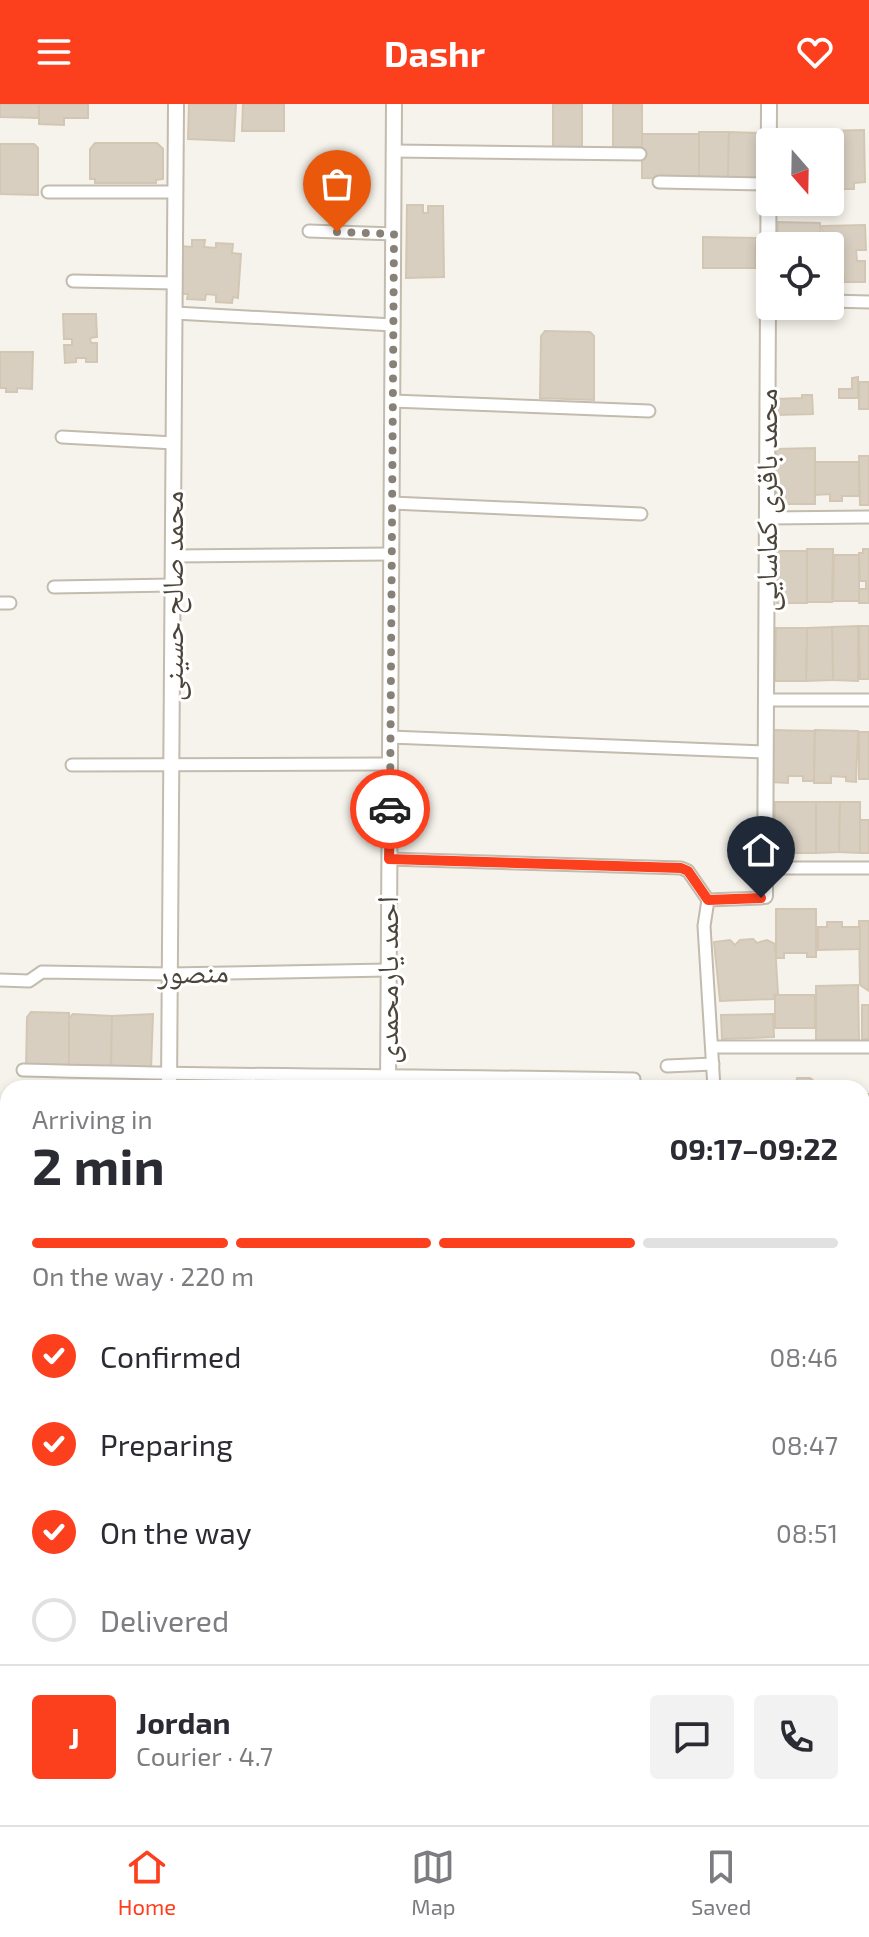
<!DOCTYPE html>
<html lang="en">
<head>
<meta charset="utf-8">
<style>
  body { margin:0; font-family:"Exo 2","Noto Naskh Arabic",sans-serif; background:#f2f2f3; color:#2b2b33; height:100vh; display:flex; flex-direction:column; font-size:30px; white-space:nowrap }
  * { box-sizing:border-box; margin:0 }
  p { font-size:26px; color:#7c7c81 }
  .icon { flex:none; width:44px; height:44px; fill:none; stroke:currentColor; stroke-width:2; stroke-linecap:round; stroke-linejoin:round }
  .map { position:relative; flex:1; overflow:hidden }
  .panel { position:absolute; left:0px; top:976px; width:870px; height:746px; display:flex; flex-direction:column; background:#fff; border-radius:24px 24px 0 0; box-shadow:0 4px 12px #0003 }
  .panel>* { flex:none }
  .needle { width:52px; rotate:160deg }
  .controls { position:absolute; left:756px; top:24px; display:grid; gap:16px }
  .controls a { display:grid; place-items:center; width:88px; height:88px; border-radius:8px; background:#fff; box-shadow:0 4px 12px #0003; font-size:40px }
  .pin { position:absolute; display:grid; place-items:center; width:68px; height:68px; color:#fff; margin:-82px -34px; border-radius:50% 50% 50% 0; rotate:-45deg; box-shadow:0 0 8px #0007 }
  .pin .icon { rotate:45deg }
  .courier { position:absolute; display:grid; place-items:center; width:80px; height:80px; margin:-40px; border:6px solid #fc3f1d; border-radius:50%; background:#fff; color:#222; box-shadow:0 2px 10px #0007 }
  .headline em { font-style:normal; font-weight:700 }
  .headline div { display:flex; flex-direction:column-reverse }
  .headline { display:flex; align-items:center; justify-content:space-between; height:136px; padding:0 32px }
  h1 { font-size:52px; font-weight:700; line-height:60px }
  .bar { display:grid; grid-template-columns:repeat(4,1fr); gap:12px 8px; align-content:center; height:96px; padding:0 32px }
  .bar i { height:10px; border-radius:6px; background:#e1e1e2 }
  .bar .on { background:#fc3f1d }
  .bar p { grid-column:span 4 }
  .line { display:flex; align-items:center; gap:20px; padding:0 32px; border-top:2px solid #e1e1e2 }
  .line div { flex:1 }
  .round { display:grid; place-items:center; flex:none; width:84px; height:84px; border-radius:8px; background:#f2f2f3 }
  ol { padding:0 32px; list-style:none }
  li { display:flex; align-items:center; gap:24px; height:88px }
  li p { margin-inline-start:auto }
  li .icon { padding:8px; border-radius:50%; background:#fc3f1d; color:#fff; stroke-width:4 }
  li:last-child { color:#7c7c81 }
  li i { width:44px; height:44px; border:4px solid #e1e1e2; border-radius:50% }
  header { display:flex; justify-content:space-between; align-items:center; height:104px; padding:0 32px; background:#fc3f1d; color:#fff; font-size:36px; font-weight:700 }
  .tab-bar { display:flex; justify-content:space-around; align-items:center; height:112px; border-top:2px solid #e1e1e2; background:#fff; font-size:22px; color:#7c7c81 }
  .tab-bar a { display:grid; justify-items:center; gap:4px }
  .tab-bar .on { color:#fc3f1d }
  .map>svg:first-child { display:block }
</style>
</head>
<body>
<header><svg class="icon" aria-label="menu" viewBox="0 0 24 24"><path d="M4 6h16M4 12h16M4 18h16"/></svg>Dashr<svg class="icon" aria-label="heart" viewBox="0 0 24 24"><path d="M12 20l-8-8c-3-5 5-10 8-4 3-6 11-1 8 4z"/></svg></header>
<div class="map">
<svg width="869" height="1721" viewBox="0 0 869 1721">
  <rect width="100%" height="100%" fill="#f6f3ec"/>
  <g fill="#d8cfc1" stroke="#d3c7b4" stroke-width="2">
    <polygon points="0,0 39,0 39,14 0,13"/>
    <polygon points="39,0 88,0 88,14 64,14 64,21 39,20"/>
    <polygon points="189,0 236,0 234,37 188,35"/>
    <polygon points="243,0 284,0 284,27 242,27"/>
    <polygon points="553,0 582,0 582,45 553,44"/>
    <rect x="613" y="0" width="29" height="43"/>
    <polygon points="864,26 865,78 854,79 854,85 836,85 835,79 830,79 830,38 822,38 822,27"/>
    <polygon points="819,27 819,38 780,38 780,28"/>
    <polygon points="699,28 729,28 728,74 699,74"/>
    <polygon points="729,28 758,29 758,75 728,74"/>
    <polygon points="642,30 699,30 699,75 642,74"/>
    <polygon points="95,39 157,39 163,45 163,75 156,76 156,79 95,79 95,75 90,75 90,45"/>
    <polygon points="0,40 34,40 38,44 38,91 0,90"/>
    <polygon points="407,101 423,101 423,109 428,109 428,102 443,102 444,173 406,174"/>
    <polygon points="778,118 820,119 820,142 778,142"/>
    <polygon points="865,121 866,146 856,146 857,157 865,157 865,178 844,178 844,171 830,171 832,143 823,142 822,122"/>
    <polygon points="703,133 756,134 755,164 703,164"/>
    <polygon points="192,136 205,136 204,143 216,144 216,139 233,140 232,149 241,150 238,194 233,193 232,199 216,198 216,191 206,190 205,196 187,195 188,190 179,190 182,142 192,143"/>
    <polygon points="63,210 96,210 97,233 90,234 91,239 97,239 97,258 86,258 86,254 76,254 76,258 65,259 64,241 72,241 72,235 64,235"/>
    <polygon points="545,227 590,228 594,232 594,296 540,294 541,232"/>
    <polygon points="0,248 33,248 32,285 17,284 17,288 6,288 6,284 0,284"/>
    <polygon points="858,273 858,294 839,294 839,285 852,285 852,274"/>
    <rect x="859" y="278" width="10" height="27"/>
    <polygon points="802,291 812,291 813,310 777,311 776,295 802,294"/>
    <polygon points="815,344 815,400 776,400 776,345"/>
    <polygon points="859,352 869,352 869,401 860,401"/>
    <polygon points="815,358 859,358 859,392 842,392 842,397 830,397 830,390 815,391"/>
    <polygon points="807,445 833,445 832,498 807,498"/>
    <polygon points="863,445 869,445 869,499 859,499 859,485 866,485 866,477 860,477 859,449 863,449"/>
    <polygon points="776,447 807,447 807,499 777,499"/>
    <polygon points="834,451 859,451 859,497 833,497"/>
    <polygon points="858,522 858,577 833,576 832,523"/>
    <polygon points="859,522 869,522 869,575 860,575"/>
    <polygon points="832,523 833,576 806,577 807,524"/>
    <polygon points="776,524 807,524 806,577 775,577"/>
    <polygon points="773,626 815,627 814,677 803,677 803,672 788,672 788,679 771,678"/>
    <polygon points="815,626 858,627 856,678 846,677 846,673 831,672 831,679 814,679"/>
    <rect x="859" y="628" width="10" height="47"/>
    <rect x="775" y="698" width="41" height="51"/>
    <polygon points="816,698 840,698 839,748 816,749"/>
    <polygon points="840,698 860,698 860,749 839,748"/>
    <rect x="860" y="716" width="9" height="33"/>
    <polygon points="776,805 816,805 816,853 807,853 807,849 784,849 784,854 776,854"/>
    <polygon points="859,817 869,817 869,887 860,881"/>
    <polygon points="827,818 842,818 842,823 860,823 860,845 818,846 818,823 827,823"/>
    <polygon points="753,835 757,839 767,836 775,840 778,890 774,891 774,895 720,897 714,838 730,836 735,841 740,836"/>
    <polygon points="858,881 859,936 816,936 816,882"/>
    <rect x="775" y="891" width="40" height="33"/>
    <rect x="862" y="901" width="7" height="34"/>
    <polygon points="31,908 69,909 69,965 26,964 27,913"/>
    <polygon points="73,910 112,912 111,965 69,965 69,914"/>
    <polygon points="153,910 151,966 111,965 112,912"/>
    <polygon points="773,910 774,933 722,935 721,911"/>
    <polygon points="797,974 810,974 815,978 815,984 795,984"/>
    <rect x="862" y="990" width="7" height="59"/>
    <rect x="862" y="1070" width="7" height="42"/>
    <polygon points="868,1170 869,1223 863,1224 862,1171"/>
    <polygon points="869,1272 869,1318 868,1316 862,1318 862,1274"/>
    <polygon points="869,1332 869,1378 866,1381 862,1370 862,1335"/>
  </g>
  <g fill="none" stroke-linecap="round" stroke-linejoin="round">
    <g stroke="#c2bbae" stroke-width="15">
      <g id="minor">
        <polyline points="394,47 640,50"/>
        <polyline points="659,78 768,80"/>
        <polyline points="48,88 176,88"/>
        <polyline points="309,127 394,130"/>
        <polyline points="73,177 175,179"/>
        <polyline points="830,197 869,198"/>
        <polyline points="175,209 393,221"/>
        <polyline points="392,297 649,307"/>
        <polyline points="62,333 174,339"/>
        <polyline points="392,399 641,410"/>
        <polyline points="767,414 869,413"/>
        <polyline points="173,452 391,450"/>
        <polyline points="54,483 173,481"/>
        <polyline points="0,499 10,499"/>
        <polyline points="766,596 869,596"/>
        <polyline points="390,633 766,648"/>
        <polyline points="72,661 390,660"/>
        <polyline points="389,755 681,764 688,767 708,796"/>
        <polyline points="765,764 869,764"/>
        <polyline points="0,876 29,877 42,868 170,870 388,866"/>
        <polyline points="712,943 869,943"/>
        <polyline points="667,962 713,960"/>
        <path d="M23,966C227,972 430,971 634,975"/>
        <polyline points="714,984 704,822 708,796 761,794 765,792"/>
        <polyline points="862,1124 869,1124"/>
        <polyline points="0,1135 4,1135"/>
        <polyline points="862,1397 869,1390"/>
        <polyline points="862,1491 869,1488"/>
        <polyline points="0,1519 8,1520"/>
        <polyline points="0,1640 8,1639"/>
        <polyline points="96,1721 97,1714"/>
      </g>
    </g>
    <g stroke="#c2bbae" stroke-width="18">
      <g id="tertiary">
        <polyline points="765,792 769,0"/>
        <polyline points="169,984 176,0"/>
        <polyline points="388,984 394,0"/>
        <polyline points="862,1526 869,1539"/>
        <polyline points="381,1721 381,1714"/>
      </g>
    </g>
    <use href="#minor" stroke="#fff" stroke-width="11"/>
    <use href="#tertiary" stroke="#fff" stroke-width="14"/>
  </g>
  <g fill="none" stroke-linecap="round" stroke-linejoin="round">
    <polyline stroke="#878178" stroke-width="8" stroke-dasharray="0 14.4" points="337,128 394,130 390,705"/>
    <polyline stroke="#fc3f1d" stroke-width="10" points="390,705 389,755 681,764 688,767 708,796 761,794"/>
  </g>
  <g text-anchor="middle" stroke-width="6" stroke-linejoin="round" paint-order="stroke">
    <g font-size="30" fill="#4b4439" stroke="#fff">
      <text transform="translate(767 396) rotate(-90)" y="10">محمد باقری کماسایی</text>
      <text transform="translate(173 492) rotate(-90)" y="10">محمد صالح حسینی</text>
      <text transform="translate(193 869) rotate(-1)" y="10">منصور</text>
      <text transform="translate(388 876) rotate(-90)" y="10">احمد یارمحمدی</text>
    </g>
  </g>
</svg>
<div class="controls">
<a><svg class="needle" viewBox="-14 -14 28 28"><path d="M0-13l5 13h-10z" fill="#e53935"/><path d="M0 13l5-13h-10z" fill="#7c7c81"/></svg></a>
<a><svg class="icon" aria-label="locate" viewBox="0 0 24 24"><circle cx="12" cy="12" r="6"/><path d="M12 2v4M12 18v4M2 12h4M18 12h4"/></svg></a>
</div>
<div class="pin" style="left:337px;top:128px;background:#ea580c"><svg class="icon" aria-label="bag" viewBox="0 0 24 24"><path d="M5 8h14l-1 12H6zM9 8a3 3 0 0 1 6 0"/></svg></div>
<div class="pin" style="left:761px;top:794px;background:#1f2937"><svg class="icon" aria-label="home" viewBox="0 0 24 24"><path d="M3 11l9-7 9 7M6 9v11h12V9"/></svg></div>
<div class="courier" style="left:390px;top:705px"><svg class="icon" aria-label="car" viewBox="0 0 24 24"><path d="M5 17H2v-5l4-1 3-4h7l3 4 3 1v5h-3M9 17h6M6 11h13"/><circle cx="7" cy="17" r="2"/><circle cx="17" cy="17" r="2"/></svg></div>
<section class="panel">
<div class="headline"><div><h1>2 min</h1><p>Arriving in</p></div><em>09:17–09:22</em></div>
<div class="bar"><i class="on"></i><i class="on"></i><i class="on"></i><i></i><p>On the way · 220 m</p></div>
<ol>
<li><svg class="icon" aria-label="check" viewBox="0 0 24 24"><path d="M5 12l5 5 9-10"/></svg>Confirmed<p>08:46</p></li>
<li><svg class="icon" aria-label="check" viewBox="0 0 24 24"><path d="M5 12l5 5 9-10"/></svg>Preparing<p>08:47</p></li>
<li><svg class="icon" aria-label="check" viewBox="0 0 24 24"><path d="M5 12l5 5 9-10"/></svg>On the way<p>08:51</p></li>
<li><i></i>Delivered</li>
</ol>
<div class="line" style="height:144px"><b class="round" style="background:#fc3f1d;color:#fff">J</b><div><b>Jordan</b><p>Courier · 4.7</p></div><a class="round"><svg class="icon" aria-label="chat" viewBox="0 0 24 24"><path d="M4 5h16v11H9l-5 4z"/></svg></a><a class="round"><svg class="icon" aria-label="phone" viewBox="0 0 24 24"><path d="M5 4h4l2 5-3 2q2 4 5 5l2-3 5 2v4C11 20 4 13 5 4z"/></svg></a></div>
</section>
</div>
<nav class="tab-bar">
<a class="on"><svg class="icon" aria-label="home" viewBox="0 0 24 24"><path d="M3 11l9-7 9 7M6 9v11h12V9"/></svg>Home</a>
<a><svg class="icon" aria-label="map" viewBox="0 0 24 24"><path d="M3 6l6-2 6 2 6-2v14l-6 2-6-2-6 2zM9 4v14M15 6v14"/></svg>Map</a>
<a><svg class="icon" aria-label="saved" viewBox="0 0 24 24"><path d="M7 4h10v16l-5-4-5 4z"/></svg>Saved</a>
</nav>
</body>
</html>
